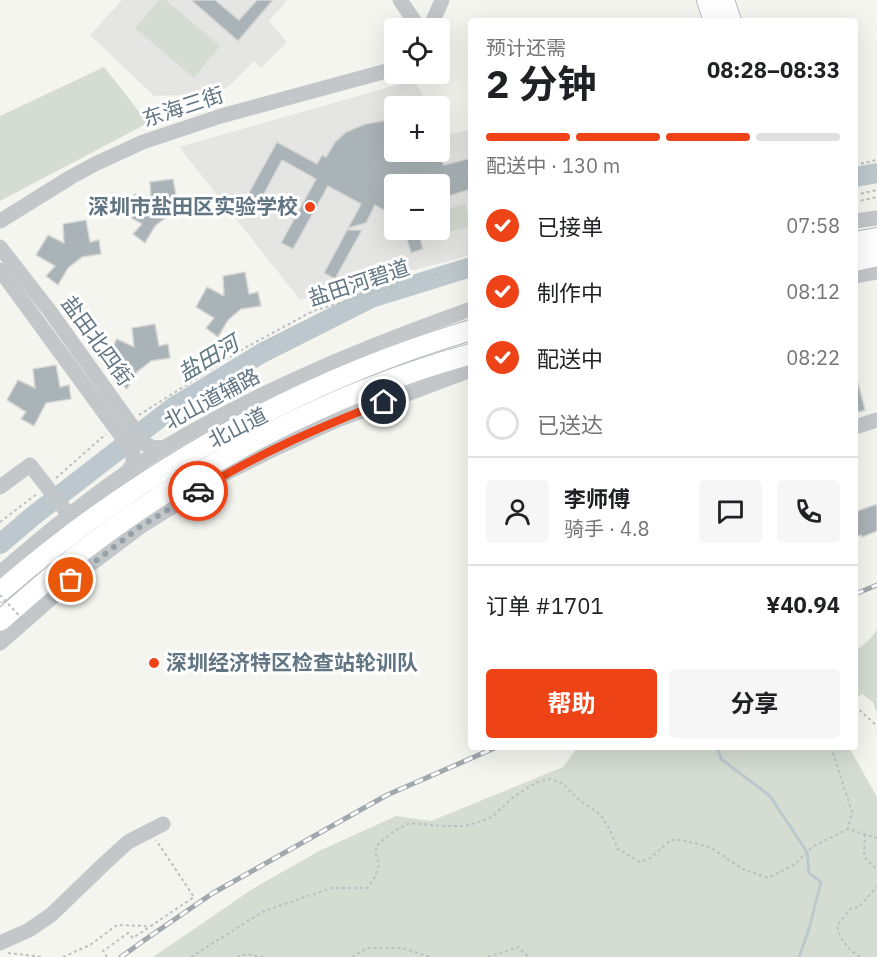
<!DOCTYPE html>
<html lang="zh">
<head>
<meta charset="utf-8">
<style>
  body { margin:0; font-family:"IBM Plex Sans","Noto Sans SC",sans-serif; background:#f6f6f6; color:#202124; height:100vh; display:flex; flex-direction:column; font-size:22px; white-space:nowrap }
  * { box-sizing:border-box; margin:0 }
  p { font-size:20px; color:#757577 }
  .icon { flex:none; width:33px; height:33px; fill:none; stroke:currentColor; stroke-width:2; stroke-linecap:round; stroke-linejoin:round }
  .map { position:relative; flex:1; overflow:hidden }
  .drawer { position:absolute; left:468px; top:18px; width:390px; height:732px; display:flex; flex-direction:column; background:#fff; border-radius:6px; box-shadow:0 6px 24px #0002 }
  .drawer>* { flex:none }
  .buttons { position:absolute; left:384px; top:18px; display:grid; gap:12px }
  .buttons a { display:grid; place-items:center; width:66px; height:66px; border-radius:6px; background:#fff; box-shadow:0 6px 24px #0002; font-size:30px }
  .pin { position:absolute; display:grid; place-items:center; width:51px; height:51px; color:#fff; margin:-26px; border:3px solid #fff; border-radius:50%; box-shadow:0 2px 6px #0007 }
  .courier { position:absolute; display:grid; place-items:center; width:60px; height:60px; margin:-30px; border:4px solid #ee4317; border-radius:50%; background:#fff; color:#222; box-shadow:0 2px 8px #0007 }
  .headline em { font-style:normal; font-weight:700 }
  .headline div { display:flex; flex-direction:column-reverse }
  .headline { display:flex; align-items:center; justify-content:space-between; height:102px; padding:0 18px }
  h1 { font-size:39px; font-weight:700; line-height:45px }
  .bar { display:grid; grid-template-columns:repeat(4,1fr); gap:9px 6px; align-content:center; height:72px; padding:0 18px }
  .bar i { height:8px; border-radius:4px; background:#e0e0e0 }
  .bar .on { background:#ee4317 }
  .bar p { grid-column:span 4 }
  .line { display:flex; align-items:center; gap:15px; padding:0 18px; border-top:2px solid #e0e0e0 }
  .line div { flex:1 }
  .round { display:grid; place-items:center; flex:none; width:63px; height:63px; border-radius:6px; background:#f6f6f6 }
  ol { padding:0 18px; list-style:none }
  li { display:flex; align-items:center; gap:18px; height:66px }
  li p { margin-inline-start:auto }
  li .icon { padding:6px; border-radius:50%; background:#ee4317; color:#fff; stroke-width:4 }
  li:last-child { color:#757577 }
  li i { width:33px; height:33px; border:3px solid #e0e0e0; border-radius:50% }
  .primary-button { display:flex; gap:12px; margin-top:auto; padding:12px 18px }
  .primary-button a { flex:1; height:69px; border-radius:6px; background:#ee4317; color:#fff; font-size:24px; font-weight:700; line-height:69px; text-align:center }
  .primary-button a+a { background:#f6f6f6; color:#202124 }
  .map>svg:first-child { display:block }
</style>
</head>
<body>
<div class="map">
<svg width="877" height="957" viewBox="0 0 877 957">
  <rect width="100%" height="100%" fill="#f5f5f0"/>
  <g fill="#e5e6e4" fill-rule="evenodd">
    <polygon points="122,0 287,0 269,21 287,42 261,68 254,61 237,79 219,94 154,96 90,35"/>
    <path d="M414,80L429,106H394V152H440V123L446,135L471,129V255L300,300L179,147ZM394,184H440V230H394Z"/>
  </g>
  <g fill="#d5dcd1">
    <polygon points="159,0 166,0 220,46 194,78 135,28"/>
    <polygon points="104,67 148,123 0,201 0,116"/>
    <polygon points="465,204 471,226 426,238 424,230 440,230 440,211"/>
    <path d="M877,629V714L873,702L862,694L855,700V650C863,647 873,637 877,629Z"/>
    <polygon points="578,747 849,747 877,797 877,957 153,957 254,888 319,851 396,816 431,821 563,767"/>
  </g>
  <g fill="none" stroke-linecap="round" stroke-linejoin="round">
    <polyline stroke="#bcc8cd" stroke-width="3" points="717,747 721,759 770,796 807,852 809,873 821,882 809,929 799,957"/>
    <g stroke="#bcc8cd" stroke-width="20">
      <polyline points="855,177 877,173"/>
      <polyline points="0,544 33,516 175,406 262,353 371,298 471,267"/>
    </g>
  </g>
  <g fill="#aab3b7" stroke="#d6d6d3" stroke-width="1.5">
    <polygon points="191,0 215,0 239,20 257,0 273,0 238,41"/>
    <polygon points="394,119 394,152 438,152 444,165 471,158 471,189 440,199 440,184 394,184 394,216 375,205 366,223 348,228 361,204 328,186 293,249 281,243 316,179 282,160 258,205 246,198 277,142 317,164 322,155 326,157 335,142 346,132 365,124"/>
    <polygon points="173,179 177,200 186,198 188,212 169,215 155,226 145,243 133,234 142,224 123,213 135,194 151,202 150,182"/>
    <polygon points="86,220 90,242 99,240 101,254 82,257 68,268 58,285 46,276 55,266 36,255 48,235 64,243 63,224"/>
    <polygon points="347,230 362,230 335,279 324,273"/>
    <polygon points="404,230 418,230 423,249 411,253"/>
    <polygon points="245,272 249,294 258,292 261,306 241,309 228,320 218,337 206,328 214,318 196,307 207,287 224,296 223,276"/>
    <polygon points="155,324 159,346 168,344 170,358 151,361 137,372 127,389 115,380 124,370 105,359 117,339 134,347 132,328"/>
    <polygon points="56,365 60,387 69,385 71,399 46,403 34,426 21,419 26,412 7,400 18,380 35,388 33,369"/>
    <polygon points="855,383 858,383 865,410 855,413"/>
    <polygon points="877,504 877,531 862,537 861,535 855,537 855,512"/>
  </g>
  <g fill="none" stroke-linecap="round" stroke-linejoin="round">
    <g stroke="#b6babe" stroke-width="22">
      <g id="major">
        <polyline points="707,0 714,21"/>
        <polyline points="724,0 731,21"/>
        <polyline points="855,242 877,238"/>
        <polyline points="855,261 877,256"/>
        <path d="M0,592C137,473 297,382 471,330"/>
        <path d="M0,621C25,599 50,577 76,556C192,466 329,393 471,354"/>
      </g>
    </g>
    <g stroke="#bdbfc1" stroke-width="2" stroke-dasharray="3 3" stroke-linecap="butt">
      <polyline points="855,165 877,160"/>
      <polyline points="855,195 877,190"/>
      <polyline points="855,202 877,197"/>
      <polyline points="139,415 243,349 313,311 471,264"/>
      <polyline points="56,478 106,434"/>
      <polyline points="0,522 38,493"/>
      <polyline points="855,706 877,726"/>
      <polyline points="831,747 852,812 848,829"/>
      <polyline points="865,834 864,857 877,870"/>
      <polyline points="8,953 43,957"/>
      <polyline points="63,957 90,945 117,925 145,926 148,928"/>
      <polyline points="107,957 103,951 128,933 133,938 194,897 156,840"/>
      <polyline points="191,957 264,911 332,888 367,888 375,877 379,864 375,852 379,843 396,830 410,823 442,826 464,826 479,822 492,817 511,799 527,788 540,781 550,779 562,783 578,799 600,814 610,830 618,849 640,862 649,859 671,840 681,840 710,847 743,869 768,878 795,864 812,847 848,829 877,838"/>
      <polyline points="237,957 246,954 263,957"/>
      <polyline points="352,957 367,948 402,948 430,957"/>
      <polyline points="488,957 519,947 528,957"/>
      <path d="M860,957C847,948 841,942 837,926L850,909L859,907L877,887"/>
    </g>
    <g stroke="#c4c7ca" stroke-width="15">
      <polyline points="400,0 419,28"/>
      <polyline points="430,28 442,0"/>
      <polyline points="0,221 71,177 95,164 143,142 221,116 394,69"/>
      <polyline points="855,221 877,218"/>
      <path d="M0,247L49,310L145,444C152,448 158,449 166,447"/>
      <polyline points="0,270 133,452 133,463 127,473"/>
      <polyline points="855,276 877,272"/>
      <polyline points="855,427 877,420"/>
      <polyline points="0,487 30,465 69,515"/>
      <path d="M0,573C53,527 108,482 167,446C262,389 367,346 471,309"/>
      <polyline points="0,643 87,567 140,527 226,473 270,451 335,421 471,370"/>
      <polyline points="0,943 29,930 51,915 105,863 128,842 163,824"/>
    </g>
    <use href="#major" stroke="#fff" stroke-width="20"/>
    <g stroke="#a1a8ad" stroke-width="5">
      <g id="rail">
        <polyline points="855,594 877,585"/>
        <polyline points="121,957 146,939 213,893 387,795 497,747"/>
      </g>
    </g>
    <use href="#rail" stroke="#fff" stroke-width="3" stroke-dasharray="9" stroke-linecap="butt"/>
    <polyline stroke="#bdbfc1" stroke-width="2" stroke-dasharray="3 3" stroke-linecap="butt" points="0,595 29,626"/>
  </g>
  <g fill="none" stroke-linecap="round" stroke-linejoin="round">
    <polyline stroke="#95a2a9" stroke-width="6" stroke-dasharray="0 10.8" points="71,580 140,527 198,491"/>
    <path stroke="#ee4317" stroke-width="8" d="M198,491C257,454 320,427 384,402"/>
  </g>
  <g fill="#ee4317" stroke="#fff" stroke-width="2">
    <circle cx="310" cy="207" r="6"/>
    <circle cx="154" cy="663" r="6"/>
  </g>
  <g text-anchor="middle" stroke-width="6" stroke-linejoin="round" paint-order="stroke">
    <g font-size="21" fill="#627583" stroke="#fff">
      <text transform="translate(183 107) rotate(-18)" y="7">东海三街</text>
      <text transform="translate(359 283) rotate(-18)" y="7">盐田河碧道</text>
      <text transform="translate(97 341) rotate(54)" y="7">盐田北四街</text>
      <text transform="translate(212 399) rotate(-28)" y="7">北山道辅路</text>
      <text transform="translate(238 428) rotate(-27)" y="7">北山道</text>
    </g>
    <g font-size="21" font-weight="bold" fill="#627583" stroke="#fff" text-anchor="end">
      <text x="298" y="214">深圳市盐田区实验学校</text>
      <text x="166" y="670" text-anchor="start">深圳经济特区检查站轮训队</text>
    </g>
    <g font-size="22" font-style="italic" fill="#5d7881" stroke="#fff">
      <text transform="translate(208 358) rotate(-31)" y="8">盐田河</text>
    </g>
  </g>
</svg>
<div class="buttons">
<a><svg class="icon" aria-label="locate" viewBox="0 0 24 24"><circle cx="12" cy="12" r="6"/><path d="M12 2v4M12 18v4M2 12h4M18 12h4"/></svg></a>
<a>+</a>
<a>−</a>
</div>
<div class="pin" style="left:71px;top:580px;background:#ea580c"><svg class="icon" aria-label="bag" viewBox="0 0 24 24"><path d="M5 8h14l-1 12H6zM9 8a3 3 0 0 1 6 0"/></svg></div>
<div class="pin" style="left:384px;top:402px;background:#1f2937"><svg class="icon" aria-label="home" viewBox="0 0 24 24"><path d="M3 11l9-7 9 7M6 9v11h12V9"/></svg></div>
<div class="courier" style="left:198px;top:491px"><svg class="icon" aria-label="car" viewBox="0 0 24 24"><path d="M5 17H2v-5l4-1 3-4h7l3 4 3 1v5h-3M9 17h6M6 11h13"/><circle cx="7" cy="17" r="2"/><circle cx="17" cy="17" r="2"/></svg></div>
<section class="drawer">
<div class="headline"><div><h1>2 分钟</h1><p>预计还需</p></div><em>08:28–08:33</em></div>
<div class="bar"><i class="on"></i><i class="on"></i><i class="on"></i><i></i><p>配送中 · 130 m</p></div>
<ol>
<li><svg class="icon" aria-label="check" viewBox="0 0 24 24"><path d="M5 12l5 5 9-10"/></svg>已接单<p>07:58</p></li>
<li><svg class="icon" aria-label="check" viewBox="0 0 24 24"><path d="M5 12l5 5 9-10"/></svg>制作中<p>08:12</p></li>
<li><svg class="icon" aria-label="check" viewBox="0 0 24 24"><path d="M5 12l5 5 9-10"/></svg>配送中<p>08:22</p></li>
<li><i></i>已送达</li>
</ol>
<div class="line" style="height:108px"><a class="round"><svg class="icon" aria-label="person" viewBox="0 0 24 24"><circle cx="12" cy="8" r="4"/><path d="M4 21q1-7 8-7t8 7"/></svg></a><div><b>李师傅</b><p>骑手 · 4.8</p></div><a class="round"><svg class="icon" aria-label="chat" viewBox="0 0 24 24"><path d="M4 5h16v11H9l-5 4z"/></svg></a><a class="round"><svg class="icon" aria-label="phone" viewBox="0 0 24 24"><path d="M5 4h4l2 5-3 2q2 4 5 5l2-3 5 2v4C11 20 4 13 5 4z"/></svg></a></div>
<div class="line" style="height:78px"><div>订单 #1701</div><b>¥40.94</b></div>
<div class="primary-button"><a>帮助</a><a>分享</a></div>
</section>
</div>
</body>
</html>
